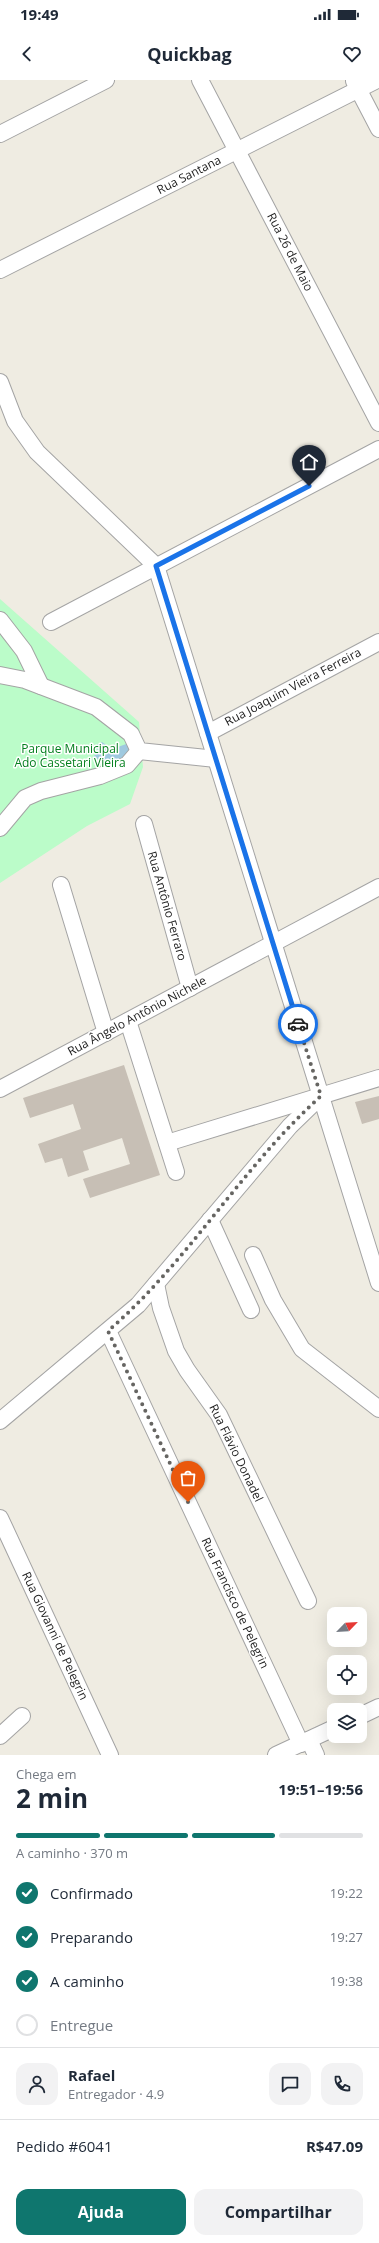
<!DOCTYPE html>
<html lang="pt">
<head>
<meta charset="utf-8">
<style>
  body { margin:0; font-family:"Open Sans",sans-serif; background:#f2f2f3; color:#1f2937; height:100vh; display:flex; flex-direction:column; font-size:15px; white-space:nowrap }
  * { box-sizing:border-box; margin:0 }
  p { font-size:13px; color:#747a83 }
  .icon { flex:none; width:22px; height:22px; fill:none; stroke:currentColor; stroke-width:2; stroke-linecap:round; stroke-linejoin:round }
  .map { position:relative; height:1675px; overflow:hidden }
  .drawer { display:flex; flex-direction:column; background:#fff; flex:1 }
  .drawer>* { flex:none }
  .needle { width:26px; rotate:65deg }
  .buttons { position:absolute; left:327px; top:1527px; display:grid; gap:8px }
  .buttons a { display:grid; place-items:center; width:40px; height:40px; border-radius:8px; background:#fff; box-shadow:0 4px 16px #0002; font-size:20px }
  .pin { position:absolute; display:grid; place-items:center; width:34px; height:34px; color:#fff; margin:-41px -17px; border-radius:50% 50% 50% 0; rotate:-45deg; box-shadow:0 0 4px #0007 }
  .pin .icon { rotate:45deg }
  .courier { position:absolute; display:grid; place-items:center; width:40px; height:40px; margin:-20px; border:3px solid #1a73e8; border-radius:50%; background:#fff; color:#222; box-shadow:0 1px 5px #0007 }
  .summary em { font-style:normal; font-weight:700 }
  .summary div { display:flex; flex-direction:column-reverse }
  .summary { display:flex; align-items:center; justify-content:space-between; height:68px; padding:0 16px }
  h1 { font-size:26px; font-weight:700; line-height:30px }
  .bar { display:grid; grid-template-columns:repeat(4,1fr); gap:6px 4px; align-content:center; height:48px; padding:0 16px }
  .bar i { height:5px; border-radius:3px; background:#e0e1e3 }
  .bar .selected { background:#0f766e }
  .bar p { grid-column:span 4 }
  .line { display:flex; align-items:center; gap:10px; padding:0 16px; border-top:1px solid #e0e1e3 }
  .line div { flex:1 }
  .round { display:grid; place-items:center; flex:none; width:42px; height:42px; border-radius:12px; background:#f2f2f3 }
  ol { padding:0 16px; list-style:none }
  li { display:flex; align-items:center; gap:12px; height:44px }
  li p { margin-inline-start:auto }
  li .icon { padding:4px; border-radius:50%; background:#0f766e; color:#fff; stroke-width:4 }
  li:last-child { color:#747a83 }
  li i { width:22px; height:22px; border:2px solid #e0e1e3; border-radius:50% }
  .cta { display:flex; gap:8px; margin-top:auto; padding:8px 16px }
  .cta a { flex:1; height:46px; border-radius:12px; background:#0f766e; color:#fff; font-size:16px; font-weight:700; line-height:46px; text-align:center }
  .cta a+a { background:#f2f2f3; color:#1f2937 }
  .status { display:flex; justify-content:space-between; align-items:center; height:28px; padding:0 20px; background:#fff; direction:ltr }
  .status svg { height:11px; fill:currentColor }
  header { display:flex; justify-content:space-between; align-items:center; height:52px; padding:0 16px; background:#fff; font-size:18px; font-weight:700 }
  .map>svg:first-child { display:block }
</style>
</head>
<body>
<div class="status"><b>19:49</b><svg viewBox="0 0 49 12"><path d="M0 12V9h3v3zM5 12V6h3v6zM10 12V3h3v9zM15 12V0h3v12zM26 1h20v11H26zM47 4h2v5h-2z"/></svg></div>
<header><svg class="icon" aria-label="back" viewBox="0 0 24 24"><path d="M15 5l-7 7 7 7"/></svg>Quickbag<svg class="icon" aria-label="heart" viewBox="0 0 24 24"><path d="M12 20l-8-8c-3-5 5-10 8-4 3-6 11-1 8 4z"/></svg></header>
<div class="map">
<svg width="379" height="1675" viewBox="0 0 379 1675">
  <rect width="100%" height="100%" fill="#efece2"/>
  <polygon fill="#bbfcc9" points="0,519 139,642 143,687 130,724 87,746 0,803"/>
  <polygon fill="#9fc9df" points="102,662 112,669 132,662 132,675 108,683 93,677 99,671 95,666"/>
  <g fill="#c7bfb5">
    <polygon points="124,985 160,1095 90,1118 83,1099 130,1084 122,1058 83,1071 89,1090 68,1097 62,1078 45,1083 38,1064 81,1049 73,1024 30,1038 23,1018"/>
    <polygon points="379,1016 379,1039 362,1044 355,1022"/>
  </g>
  <g fill="none" stroke-linecap="round" stroke-linejoin="round">
    <g stroke="#a4a4a4" stroke-width="18">
      <g id="minor">
        <polyline points="200,0 379,343"/>
        <polyline points="354,1 379,49"/>
        <polyline points="0,54 106,0"/>
        <polyline points="0,190 377,0"/>
        <polyline points="0,302 15,341 37,372 156,486 379,1203"/>
        <polyline points="0,540 24,571 41,606"/>
        <polyline points="51,542 379,369"/>
        <polyline points="0,595 25,600 96,627 131,654 139,671 216,679"/>
        <polyline points="208,653 379,562"/>
        <polyline points="144,744 190,908"/>
        <polyline points="0,748 25,718 41,711 100,696 127,685 139,671"/>
        <polyline points="61,805 106,953"/>
        <polyline points="128,941 176,1092"/>
        <polyline points="0,1009 379,807"/>
        <polyline points="167,1063 379,998"/>
        <polyline points="210,1140 251,1230"/>
        <polyline points="253,1175 273,1220 302,1269 379,1329"/>
        <polyline points="156,1204 161,1228 176,1271 187,1290 219,1335 308,1521"/>
        <polyline points="108,1251 301,1664"/>
        <polyline points="0,1341 138,1225 290,1046 321,1016"/>
        <polyline points="0,1438 110,1675"/>
        <polyline points="360,1636 379,1627"/>
        <polyline points="0,1656 22,1636"/>
        <polyline points="309,1660 316,1675"/>
        <polyline points="276,1675 334,1648"/>
      </g>
    </g>
    <use href="#minor" stroke="#fff" stroke-width="16"/>
  </g>
  <g fill="none" stroke-linecap="round" stroke-linejoin="round">
    <path stroke="#666562" stroke-width="4" stroke-dasharray="0 7.2" d="M188,1422L108,1251C188,1182 242,1087 321,1016L298,944"/>
    <polyline stroke="#1a73e8" stroke-width="5" points="298,944 156,486 309,406"/>
  </g>
  <g text-anchor="middle" stroke-width="3" stroke-linejoin="round" paint-order="stroke">
    <g font-size="12" fill="#1d1d1d" stroke="#fff">
      <text transform="translate(189 95) rotate(-27)" y="4">Rua Santana</text>
      <text transform="translate(290 172) rotate(63)" y="4">Rua 26 de Maio</text>
      <text transform="translate(293 607) rotate(-28)" y="4">Rua Joaquim Vieira Ferreira</text>
      <text transform="translate(167 826) rotate(74)" y="4">Rua Antônio Ferraro</text>
      <text transform="translate(137 936) rotate(-28)" y="4">Rua Ângelo Antônio Nichele</text>
      <text transform="translate(236 1373) rotate(64)" y="4">Rua Flávio Donadel</text>
      <text transform="translate(235 1523) rotate(65)" y="4">Rua Francisco de Pelegrin</text>
      <text transform="translate(55 1556) rotate(65)" y="4">Rua Giovanni de Pelegrin</text>
    </g>
    <g font-size="12" fill="#05801f" stroke="#fff">
      <text x="70" y="673">Parque Municipal<tspan x="70" dy="14">Ado Cassetari Vieira</tspan></text>
    </g>
  </g>
</svg>
<div class="buttons">
<a><svg class="needle" viewBox="-14 -14 28 28"><path d="M0-13l5 13h-10z" fill="#e53935"/><path d="M0 13l5-13h-10z" fill="#747a83"/></svg></a>
<a><svg class="icon" aria-label="locate" viewBox="0 0 24 24"><circle cx="12" cy="12" r="6"/><path d="M12 2v4M12 18v4M2 12h4M18 12h4"/></svg></a>
<a><svg class="icon" aria-label="layers" viewBox="0 0 24 24"><path d="M12 4l9 5-9 5-9-5zM3 14l9 5 9-5"/></svg></a>
</div>
<div class="pin" style="left:188px;top:1422px;background:#ea580c"><svg class="icon" aria-label="bag" viewBox="0 0 24 24"><path d="M5 8h14l-1 12H6zM9 8a3 3 0 0 1 6 0"/></svg></div>
<div class="pin" style="left:309px;top:406px;background:#1f2937"><svg class="icon" aria-label="home" viewBox="0 0 24 24"><path d="M3 11l9-7 9 7M6 9v11h12V9"/></svg></div>
<div class="courier" style="left:298px;top:944px"><svg class="icon" aria-label="car" viewBox="0 0 24 24"><path d="M5 17H2v-5l4-1 3-4h7l3 4 3 1v5h-3M9 17h6M6 11h13"/><circle cx="7" cy="17" r="2"/><circle cx="17" cy="17" r="2"/></svg></div>
</div>
<section class="drawer">
<div class="summary"><div><h1>2 min</h1><p>Chega em</p></div><em>19:51–19:56</em></div>
<div class="bar"><i class="selected"></i><i class="selected"></i><i class="selected"></i><i></i><p>A caminho · 370 m</p></div>
<ol>
<li><svg class="icon" aria-label="check" viewBox="0 0 24 24"><path d="M5 12l5 5 9-10"/></svg>Confirmado<p>19:22</p></li>
<li><svg class="icon" aria-label="check" viewBox="0 0 24 24"><path d="M5 12l5 5 9-10"/></svg>Preparando<p>19:27</p></li>
<li><svg class="icon" aria-label="check" viewBox="0 0 24 24"><path d="M5 12l5 5 9-10"/></svg>A caminho<p>19:38</p></li>
<li><i></i>Entregue</li>
</ol>
<div class="line" style="height:72px"><a class="round"><svg class="icon" aria-label="person" viewBox="0 0 24 24"><circle cx="12" cy="8" r="4"/><path d="M4 21q1-7 8-7t8 7"/></svg></a><div><b>Rafael</b><p>Entregador · 4.9</p></div><a class="round"><svg class="icon" aria-label="chat" viewBox="0 0 24 24"><path d="M4 5h16v11H9l-5 4z"/></svg></a><a class="round"><svg class="icon" aria-label="phone" viewBox="0 0 24 24"><path d="M5 4h4l2 5-3 2q2 4 5 5l2-3 5 2v4C11 20 4 13 5 4z"/></svg></a></div>
<div class="line" style="height:52px"><div>Pedido #6041</div><b>R$47.09</b></div>
<div class="cta"><a>Ajuda</a><a>Compartilhar</a></div>
</section>
</body>
</html>
